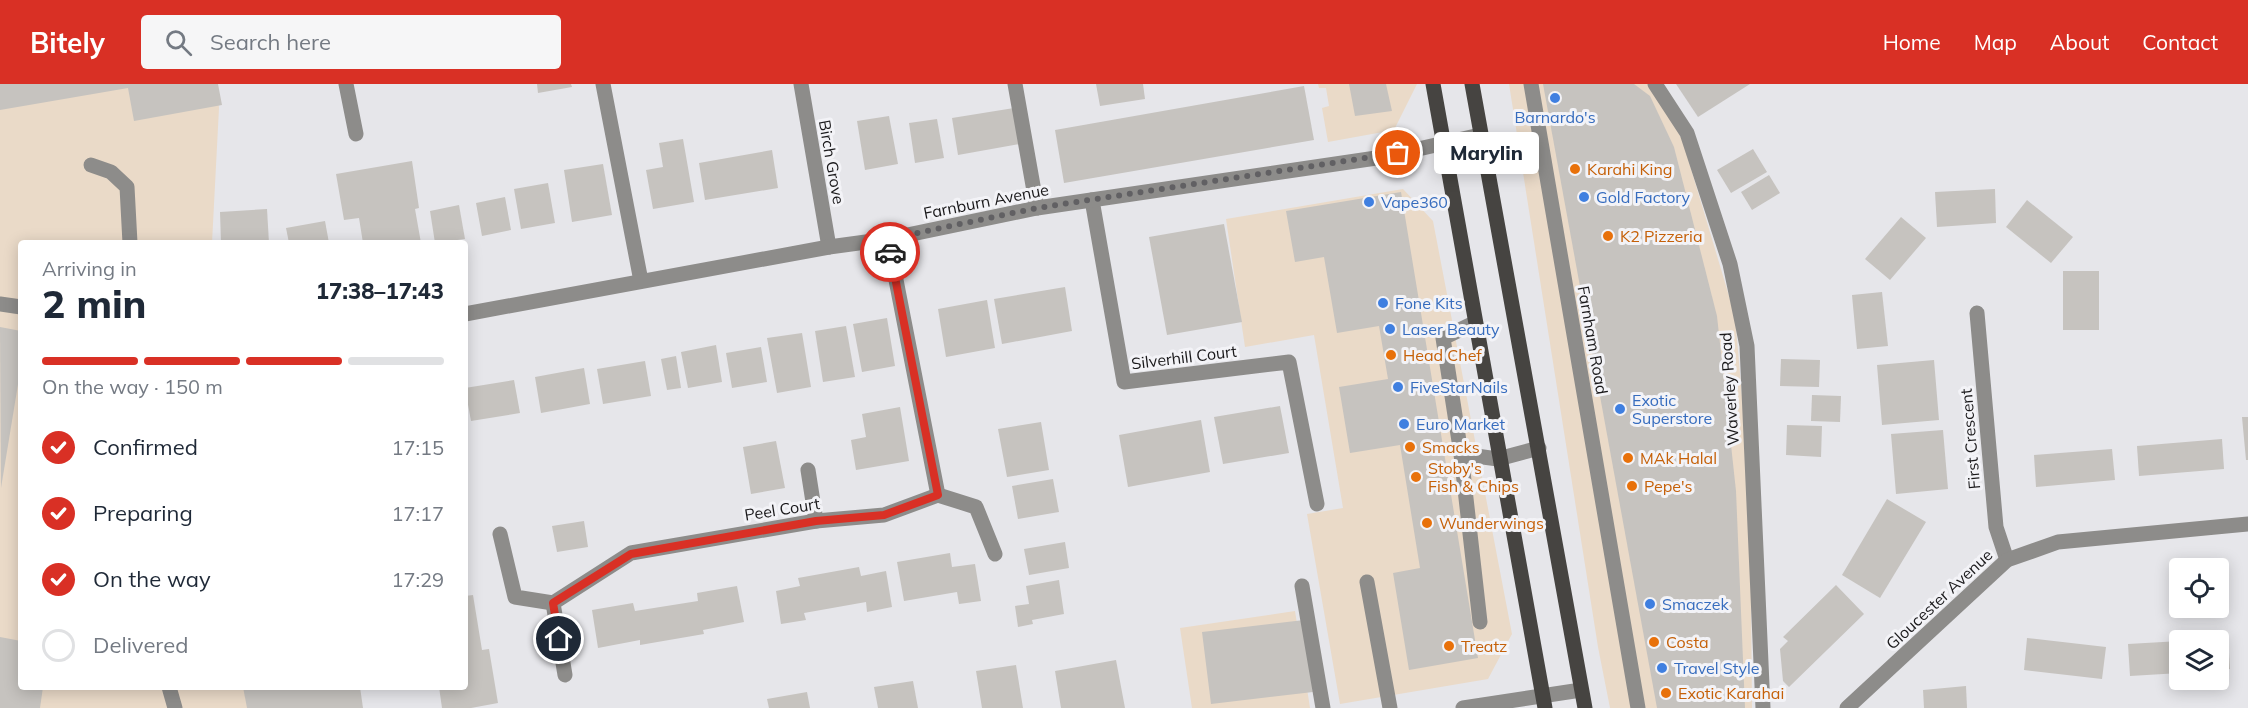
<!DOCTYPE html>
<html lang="en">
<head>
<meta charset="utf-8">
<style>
  body { margin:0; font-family:Mulish,sans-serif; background:#f6f6f7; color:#1f2937; height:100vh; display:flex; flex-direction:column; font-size:22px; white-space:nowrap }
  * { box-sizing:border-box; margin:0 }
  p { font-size:20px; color:#747a83 }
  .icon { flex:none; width:33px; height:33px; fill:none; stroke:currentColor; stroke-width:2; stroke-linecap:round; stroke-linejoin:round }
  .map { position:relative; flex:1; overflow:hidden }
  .panel { position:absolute; left:18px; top:156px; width:450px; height:450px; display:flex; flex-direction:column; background:#fff; border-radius:6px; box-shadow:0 3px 15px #0003 }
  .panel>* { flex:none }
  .buttons { position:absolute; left:2169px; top:474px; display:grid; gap:12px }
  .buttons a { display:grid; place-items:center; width:60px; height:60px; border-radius:6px; background:#fff; box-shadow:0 3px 15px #0003; font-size:30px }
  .pin { position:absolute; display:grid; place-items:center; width:51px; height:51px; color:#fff; margin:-26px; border:3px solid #fff; border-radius:50%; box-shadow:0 2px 6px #0007 }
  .courier { position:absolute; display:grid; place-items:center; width:60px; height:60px; margin:-30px; border:4px solid #d93025; border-radius:50%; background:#fff; color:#222; box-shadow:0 2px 8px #0007 }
  .bubble { position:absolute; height:42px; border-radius:6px; background:#fff; box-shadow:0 3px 15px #0003; font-size:20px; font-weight:800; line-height:42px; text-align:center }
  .headline em { font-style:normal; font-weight:800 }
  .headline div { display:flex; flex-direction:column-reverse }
  .headline { display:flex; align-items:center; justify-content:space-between; height:102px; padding:0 24px }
  h1 { font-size:39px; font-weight:800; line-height:45px }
  .bar { display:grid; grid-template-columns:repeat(4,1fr); gap:9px 6px; align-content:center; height:72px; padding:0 24px }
  .bar i { height:8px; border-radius:4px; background:#e0e1e3 }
  .bar .selected { background:#d93025 }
  .bar p { grid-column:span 4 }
  ol { padding:0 24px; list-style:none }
  li { display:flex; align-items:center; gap:18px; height:66px }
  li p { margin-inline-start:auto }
  li .icon { padding:6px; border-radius:50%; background:#d93025; color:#fff; stroke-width:4 }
  li:last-child { color:#747a83 }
  li i { width:33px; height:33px; border:3px solid #e0e1e3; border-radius:50% }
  header { display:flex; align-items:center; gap:36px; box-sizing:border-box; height:84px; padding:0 30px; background:#d93025; color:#fff }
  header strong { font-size:28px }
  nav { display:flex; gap:33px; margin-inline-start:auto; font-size:21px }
  .search { width:420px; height:54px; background:#f6f6f7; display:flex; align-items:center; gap:15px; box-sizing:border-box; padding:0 21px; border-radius:6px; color:#747a83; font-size:22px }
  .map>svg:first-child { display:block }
</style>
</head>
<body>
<header>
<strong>Bitely</strong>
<div class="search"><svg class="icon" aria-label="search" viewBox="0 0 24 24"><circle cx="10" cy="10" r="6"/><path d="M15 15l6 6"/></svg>Search here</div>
<nav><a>Home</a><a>Map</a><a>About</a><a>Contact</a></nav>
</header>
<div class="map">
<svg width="2248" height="624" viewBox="0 0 2248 624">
  <rect width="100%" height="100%" fill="#e6e6ea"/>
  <g fill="#eadac8">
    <polygon points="0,0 217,0 219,24 212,159 21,159 21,603 356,603 359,624 0,624"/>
    <polygon points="1318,0 1417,0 1394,46 1328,58 1322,24 1329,22 1326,4 1319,4"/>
    <polygon points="1509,0 1649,0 1660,10 1683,58 1735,232 1750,405 1752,624 1610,624 1598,563"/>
    <polygon points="1403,105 1433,137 1512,550 1488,595 1340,620 1307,430 1343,424 1314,251 1245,263 1226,135"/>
    <polygon points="1295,527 1310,624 1192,624 1180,544"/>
  </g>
  <g fill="#c6c3bf">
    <polygon points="0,0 218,0 222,21 134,37 128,4 0,26"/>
    <polygon points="537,0 571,0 572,3 538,9"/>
    <polygon points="1096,0 1143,0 1145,15 1100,22"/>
    <polygon points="1349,0 1386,0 1392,27 1355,32"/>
    <polygon points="1543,0 1634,0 1650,12 1674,63 1717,232 1736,407 1745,624 1657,624"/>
    <polygon points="1676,0 1750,0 1698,33"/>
    <polygon points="1304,2 1314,56 1064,99 1055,46"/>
    <polygon points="1014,24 1020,60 958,71 952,34"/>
    <polygon points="889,32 898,80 865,86 857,37"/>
    <polygon points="937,35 944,74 915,79 909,39"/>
    <polygon points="683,55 694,118 653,125 646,86 663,83 659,59"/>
    <polygon points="1753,65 1767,88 1731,109 1717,86"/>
    <polygon points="772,66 778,104 705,116 699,79"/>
    <polygon points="412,77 419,124 415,125 421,159 363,159 359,134 344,136 336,90"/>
    <polygon points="603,80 612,131 572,138 564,86"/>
    <polygon points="1769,91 1780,109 1752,126 1741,108"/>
    <polygon points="548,99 555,139 521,145 514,105"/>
    <polygon points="1995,105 1996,139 1937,143 1935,108"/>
    <polygon points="1401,108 1478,574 1409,586 1393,489 1420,484 1400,361 1350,369 1339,303 1388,295 1379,242 1337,249 1324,173 1295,178 1286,127"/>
    <polygon points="505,113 511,146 482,152 476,119"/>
    <polygon points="2027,116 2073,153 2051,179 2006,143"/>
    <polygon points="459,121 465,155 435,159 430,127"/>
    <polygon points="267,125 269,159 221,159 220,128"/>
    <polygon points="1901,133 1926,154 1890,196 1865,175"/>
    <polygon points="325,137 329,159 289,159 286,144"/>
    <polygon points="1224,140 1242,238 1167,251 1149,153"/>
    <rect x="2063" y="187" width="36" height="59"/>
    <polygon points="1065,203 1072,247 1002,260 994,215"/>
    <polygon points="1882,208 1888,262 1857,265 1852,211"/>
    <polygon points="987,216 995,264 946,273 938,225"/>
    <polygon points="887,234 895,282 862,288 853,240"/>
    <polygon points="846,242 855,293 823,298 815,247"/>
    <polygon points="0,243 21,247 21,282 1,404"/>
    <polygon points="802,249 811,303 777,309 767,254"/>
    <polygon points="716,261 722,298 688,304 681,268"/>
    <polygon points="761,263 767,298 732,304 726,269"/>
    <polygon points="676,272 681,304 667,306 661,275"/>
    <polygon points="1781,275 1820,276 1819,303 1780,302"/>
    <polygon points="1934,276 1939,336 1882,341 1877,281"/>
    <polygon points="645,277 651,312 603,320 597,285"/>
    <polygon points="584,284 590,320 541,329 535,293"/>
    <polygon points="514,296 520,329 471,337 465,304"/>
    <polygon points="1812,311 1841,312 1840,338 1811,337"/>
    <polygon points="1280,322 1289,369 1223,380 1214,333"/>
    <polygon points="900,323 909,377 856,386 851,356 866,353 862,330"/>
    <polygon points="2242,333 2248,333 2248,376 2246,376"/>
    <polygon points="1201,336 1210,388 1128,403 1119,351"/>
    <polygon points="1041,338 1049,386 1007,393 998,345"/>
    <polygon points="1787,341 1822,342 1821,373 1786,371"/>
    <polygon points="1943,346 1948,405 1896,410 1891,350"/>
    <polygon points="2222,355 2224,385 2139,392 2137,362"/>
    <polygon points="776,357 785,404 751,410 743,363"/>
    <polygon points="2112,365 2115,396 2036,403 2034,371"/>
    <polygon points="1053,395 1059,428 1018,435 1012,402"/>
    <polygon points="1887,415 1926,438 1880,514 1842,491"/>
    <polygon points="584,437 588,463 557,468 552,442"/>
    <polygon points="1065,458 1069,484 1029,491 1024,465"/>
    <polygon points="950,469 952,483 975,480 981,517 959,520 957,508 904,517 897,478"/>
    <polygon points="859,483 861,492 886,487 892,523 867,528 866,518 804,529 806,536 781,540 776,507 800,502 798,494"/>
    <polygon points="1059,496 1064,530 1032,536 1033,540 1018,543 1015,522 1029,520 1026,502"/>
    <polygon points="1836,501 1864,530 1789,603 1783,597 1780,565 1788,557 1783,553"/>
    <polygon points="737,502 744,538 703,546 704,550 640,561 640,556 598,564 592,526 633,519 635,527 698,517 697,509"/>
    <polygon points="473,511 482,566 489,565 498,619 471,624 442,624 439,603 465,603 465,512"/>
    <polygon points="1304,536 1313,608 1211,620 1202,548"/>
    <polygon points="0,553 21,557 21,603 43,603 40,624 0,624"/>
    <polygon points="2228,553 2230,585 2218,586 2218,556 2206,555"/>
    <polygon points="2027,554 2106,563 2102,595 2024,586"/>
    <polygon points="2180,557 2180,589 2130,592 2128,560"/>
    <polygon points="1116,576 1125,624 1061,624 1055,587"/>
    <polygon points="1016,581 1023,624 982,624 976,587"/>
    <polygon points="913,597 918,624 878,624 874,603"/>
    <polygon points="1966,602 1967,624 1924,624 1923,606"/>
    <polygon points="243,603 360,603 363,624 247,624"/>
    <polygon points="807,608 810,624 769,624 767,615"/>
  </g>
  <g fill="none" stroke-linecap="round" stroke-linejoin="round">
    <g stroke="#8d8c8a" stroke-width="15">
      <polyline points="1015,0 1037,124"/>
      <polyline points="1531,0 1638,624"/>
      <polyline points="1655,0 1687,49 1730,180 1747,262 1763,624"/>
      <polyline points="91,81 111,88 127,103 130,159"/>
      <polyline points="1092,116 1124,298 1289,278 1317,420"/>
      <polyline points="0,220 21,223"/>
      <polyline points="1474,239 1443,254 1461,370 1498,375 1539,364"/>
      <polyline points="1461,370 1480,538"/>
      <polyline points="1367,498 1390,624"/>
      <polyline points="1302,502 1323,624"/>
      <polyline points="169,603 175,624"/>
    </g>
    <g stroke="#8d8c8a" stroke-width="15">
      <polyline points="346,0 356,50"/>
      <polyline points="603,0 641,197"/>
      <polyline points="801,0 829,163"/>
      <polyline points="888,155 938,411"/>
      <polyline points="1977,229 1996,443 2007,476"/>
      <polyline points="465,230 829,163 888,155 1037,124 1383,73 1480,51"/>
      <polyline points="808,386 816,437"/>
      <polyline points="500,450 515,513 553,519"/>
      <polyline points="565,591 553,519 631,469 816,437 884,431 938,411 976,423 995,470"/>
      <polyline points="1463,624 1581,606"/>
      <polyline points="1847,624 2007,476 2058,458 2248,440"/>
    </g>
    <g stroke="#464441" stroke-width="15">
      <polyline points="1433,0 1545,624"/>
      <polyline points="1472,0 1585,624"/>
    </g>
  </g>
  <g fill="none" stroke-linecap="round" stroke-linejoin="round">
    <polyline stroke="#616063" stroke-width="6" stroke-dasharray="0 10.8" points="890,168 888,155 1037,124 1398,69"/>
    <polyline stroke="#d93025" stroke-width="8" points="559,555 553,519 631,470 816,437 884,431 938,411 890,168"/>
  </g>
  <g fill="#3f7fe0" stroke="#f3f3f7" stroke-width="2">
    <circle cx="1555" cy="14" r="6"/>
    <circle cx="1584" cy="113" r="6"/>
    <circle cx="1369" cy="118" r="6"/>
    <circle cx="1383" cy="219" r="6"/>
    <circle cx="1390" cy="245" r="6"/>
    <circle cx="1398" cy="303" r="6"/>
    <circle cx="1620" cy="325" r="6"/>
    <circle cx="1404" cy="340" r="6"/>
    <circle cx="1650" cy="520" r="6"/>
    <circle cx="1662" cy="584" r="6"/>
  </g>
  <g fill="#e8710a" stroke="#f3f3f7" stroke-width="2">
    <circle cx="1575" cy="85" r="6"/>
    <circle cx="1608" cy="152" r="6"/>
    <circle cx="1391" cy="271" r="6"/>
    <circle cx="1410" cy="363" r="6"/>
    <circle cx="1628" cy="374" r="6"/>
    <circle cx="1416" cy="393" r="6"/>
    <circle cx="1632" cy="402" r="6"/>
    <circle cx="1427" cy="439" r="6"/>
    <circle cx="1654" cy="558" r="6"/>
    <circle cx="1449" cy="562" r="6"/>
    <circle cx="1666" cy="609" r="6"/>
  </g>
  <g text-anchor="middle" stroke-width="6" stroke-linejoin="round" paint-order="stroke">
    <g font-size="16" fill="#366cbe" stroke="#f3f3f7" text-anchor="start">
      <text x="1555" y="39" text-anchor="middle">Barnardo's</text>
      <text x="1596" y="119">Gold Factory</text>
      <text x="1381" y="124">Vape360</text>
      <text x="1395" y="225">Fone Kits</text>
      <text x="1402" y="251">Laser Beauty</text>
      <text x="1410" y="309">FiveStarNails</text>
      <text x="1632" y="322">Exotic<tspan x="1632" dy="18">Superstore</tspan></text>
      <text x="1416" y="346">Euro Market</text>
      <text x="1662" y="526">Smaczek</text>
      <text x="1674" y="590">Travel Style</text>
    </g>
    <g font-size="16" fill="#19181a" stroke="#f3f3f7">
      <text transform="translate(832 78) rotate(80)" y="6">Birch Grove</text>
      <text transform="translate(986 117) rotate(-11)" y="6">Farnburn Avenue</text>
      <text transform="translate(1593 256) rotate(80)" y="6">Farnham Road</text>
      <text transform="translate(1184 273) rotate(-7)" y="6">Silverhill Court</text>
      <text transform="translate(1729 305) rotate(-94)" y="6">Waverley Road</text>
      <text transform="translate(1970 355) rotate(-95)" y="6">First Crescent</text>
      <text transform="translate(782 425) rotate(-9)" y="6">Peel Court</text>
      <text transform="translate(1939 515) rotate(-43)" y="6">Gloucester Avenue</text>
    </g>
    <g font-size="16" fill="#c56008" stroke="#f3f3f7" text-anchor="start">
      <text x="1587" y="91">Karahi King</text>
      <text x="1620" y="158">K2 Pizzeria</text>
      <text x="1403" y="277">Head Chef</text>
      <text x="1422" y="369">Smacks</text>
      <text x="1640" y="380">MAk Halal</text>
      <text x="1428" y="390">Stoby's<tspan x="1428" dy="18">Fish &amp; Chips</tspan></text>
      <text x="1644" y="408">Pepe's</text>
      <text x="1439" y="445">Wunderwings</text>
      <text x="1666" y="564">Costa</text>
      <text x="1461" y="568">Treatz</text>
      <text x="1678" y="615">Exotic Karahai</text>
    </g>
  </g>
</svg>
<div class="buttons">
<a><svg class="icon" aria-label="locate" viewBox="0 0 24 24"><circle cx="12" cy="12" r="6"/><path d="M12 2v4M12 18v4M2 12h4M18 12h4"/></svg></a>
<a><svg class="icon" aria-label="layers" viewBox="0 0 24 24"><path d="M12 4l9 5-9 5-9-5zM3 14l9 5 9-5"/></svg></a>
</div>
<div class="pin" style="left:1398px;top:69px;background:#ea580c"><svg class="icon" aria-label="bag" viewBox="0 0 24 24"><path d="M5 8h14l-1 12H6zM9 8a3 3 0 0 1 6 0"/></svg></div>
<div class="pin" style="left:559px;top:555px;background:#1f2937"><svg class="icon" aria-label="home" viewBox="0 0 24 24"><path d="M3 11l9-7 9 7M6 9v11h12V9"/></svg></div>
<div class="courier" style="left:890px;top:168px"><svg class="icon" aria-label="car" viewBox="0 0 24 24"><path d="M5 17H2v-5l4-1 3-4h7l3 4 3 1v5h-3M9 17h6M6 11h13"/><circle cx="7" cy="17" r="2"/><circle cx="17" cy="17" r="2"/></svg></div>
<div class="bubble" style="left:1434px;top:48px;width:105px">Marylin</div>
<section class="panel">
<div class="headline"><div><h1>2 min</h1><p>Arriving in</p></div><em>17:38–17:43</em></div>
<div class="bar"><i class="selected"></i><i class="selected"></i><i class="selected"></i><i></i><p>On the way · 150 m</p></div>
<ol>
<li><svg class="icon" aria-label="check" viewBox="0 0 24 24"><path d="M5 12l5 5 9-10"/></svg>Confirmed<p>17:15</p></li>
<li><svg class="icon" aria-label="check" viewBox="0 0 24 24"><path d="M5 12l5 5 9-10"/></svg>Preparing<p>17:17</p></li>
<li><svg class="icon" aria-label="check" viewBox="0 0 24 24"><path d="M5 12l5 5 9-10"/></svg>On the way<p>17:29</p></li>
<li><i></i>Delivered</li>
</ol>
</section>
</div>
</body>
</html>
